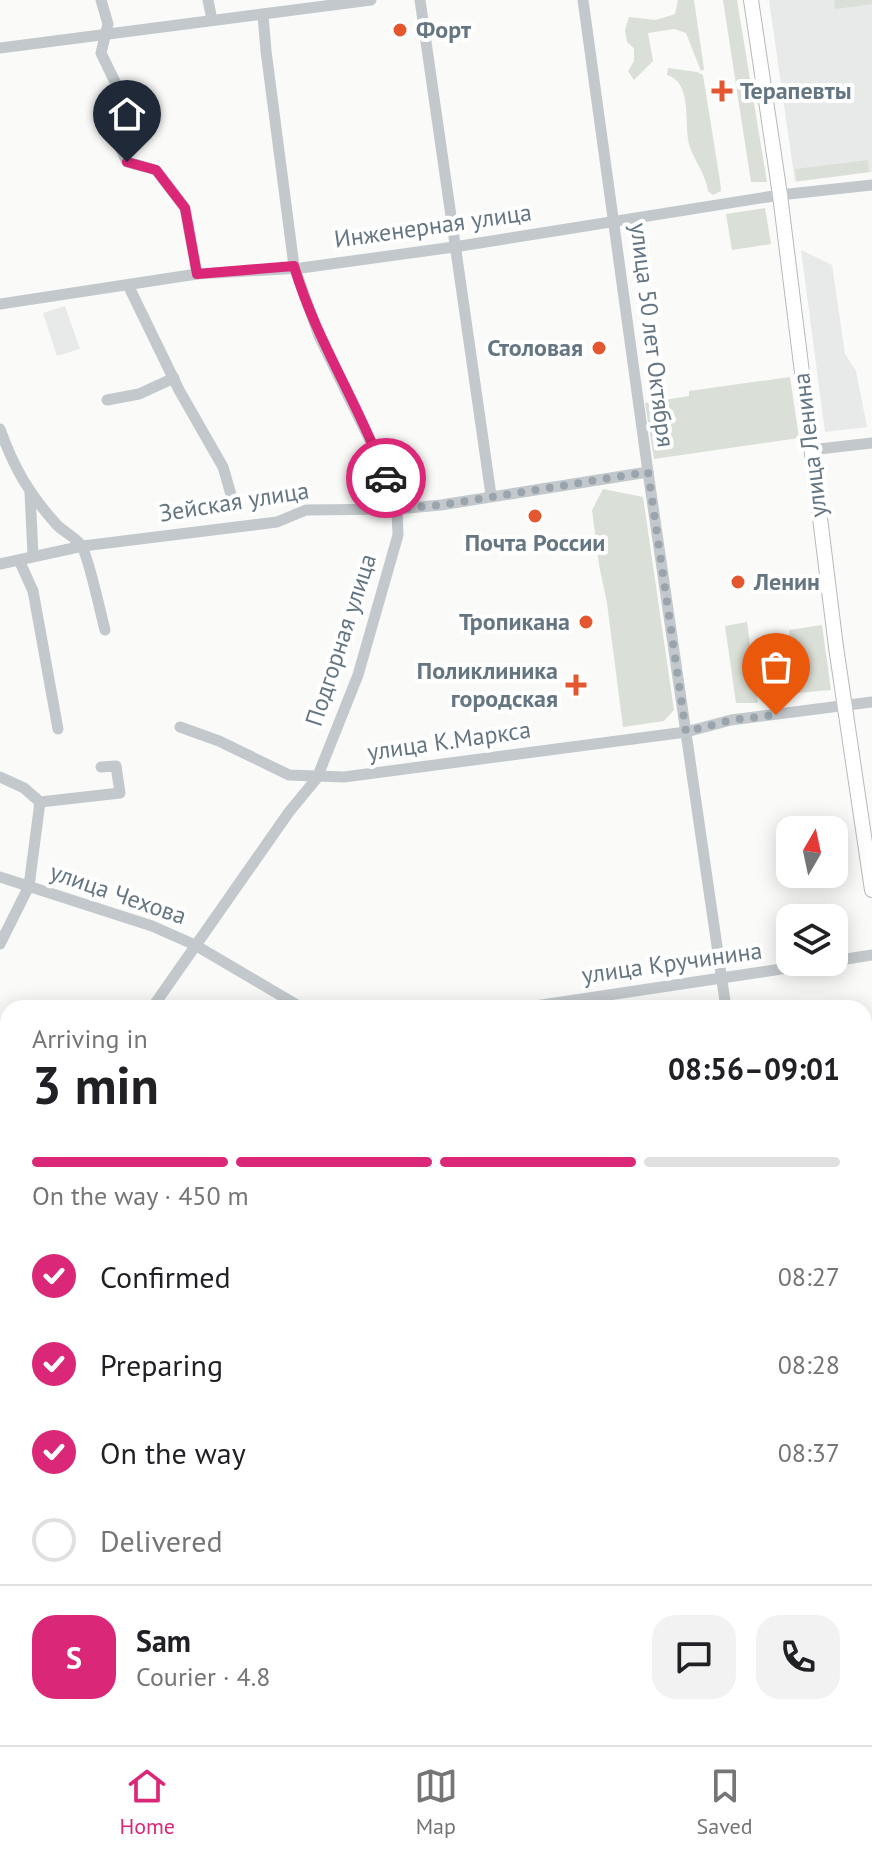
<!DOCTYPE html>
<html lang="en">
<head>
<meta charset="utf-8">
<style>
  body { margin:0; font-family:"PT Sans",sans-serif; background:#f2f2f2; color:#202124; height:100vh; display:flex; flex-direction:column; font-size:30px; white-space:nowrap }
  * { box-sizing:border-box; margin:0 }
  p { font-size:26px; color:#757577 }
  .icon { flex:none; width:44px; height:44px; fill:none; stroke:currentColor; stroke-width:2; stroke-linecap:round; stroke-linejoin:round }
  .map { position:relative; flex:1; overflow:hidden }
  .side { position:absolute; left:0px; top:1000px; width:872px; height:746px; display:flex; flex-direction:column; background:#fff; border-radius:24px 24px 0 0; box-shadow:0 4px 20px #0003 }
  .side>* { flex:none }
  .needle { width:52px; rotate:9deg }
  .fabs { position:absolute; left:776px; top:816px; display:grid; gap:16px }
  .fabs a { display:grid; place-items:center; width:72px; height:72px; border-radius:16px; background:#fff; box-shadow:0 4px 20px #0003; font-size:40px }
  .pin { position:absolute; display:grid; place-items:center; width:68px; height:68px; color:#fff; margin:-82px -34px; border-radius:50% 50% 50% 0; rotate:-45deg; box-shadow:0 0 8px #0007 }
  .pin .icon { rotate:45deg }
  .courier { position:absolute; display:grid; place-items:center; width:80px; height:80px; margin:-40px; border:6px solid #db2777; border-radius:50%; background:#fff; color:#222; box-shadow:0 2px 10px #0007 }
  .summary em { font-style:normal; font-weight:600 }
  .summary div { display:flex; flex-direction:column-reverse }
  .summary { display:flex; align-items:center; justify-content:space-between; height:136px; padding:0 32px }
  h1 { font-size:52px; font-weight:600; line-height:60px }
  .bar { display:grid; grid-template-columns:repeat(4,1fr); gap:12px 8px; align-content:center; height:96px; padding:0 32px }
  .bar i { height:10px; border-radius:6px; background:#e0e0e0 }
  .bar .current { background:#db2777 }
  .bar p { grid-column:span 4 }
  .line { display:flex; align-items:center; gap:20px; padding:0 32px; border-top:2px solid #e0e0e0 }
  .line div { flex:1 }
  .round { display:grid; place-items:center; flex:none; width:84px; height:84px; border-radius:24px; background:#f2f2f2 }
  ol { padding:0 32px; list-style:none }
  li { display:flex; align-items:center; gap:24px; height:88px }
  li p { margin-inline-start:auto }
  li .icon { padding:8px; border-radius:50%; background:#db2777; color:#fff; stroke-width:4 }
  li:last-child { color:#757577 }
  li i { width:44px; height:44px; border:4px solid #e0e0e0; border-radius:50% }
  .tabs { display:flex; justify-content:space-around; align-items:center; height:112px; border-top:2px solid #e0e0e0; background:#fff; font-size:22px; color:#757577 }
  .tabs a { display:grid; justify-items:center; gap:4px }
  .tabs .current { color:#db2777 }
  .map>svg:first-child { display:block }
</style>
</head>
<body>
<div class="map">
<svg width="872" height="1745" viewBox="0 0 872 1745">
  <rect width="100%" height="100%" fill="#fafaf8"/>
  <g fill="#e8e9e9">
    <polygon points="769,0 872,0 872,172 795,182"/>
    <polygon points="801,250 832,265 845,354 856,371 867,427 825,432"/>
    <polygon points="65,306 80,349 57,356 43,313"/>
    <polygon points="344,1738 651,1738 652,1745 345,1745"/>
  </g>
  <g fill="#dadfd7">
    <polygon points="678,0 694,0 704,69 701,71 686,33 674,29 648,33 653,61 634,80 628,71 634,61 634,48 627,42 625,30 629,17 656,20 675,14"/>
    <polygon points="723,0 737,0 767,182 751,182"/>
    <polygon points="834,0 872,0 872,4 835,9"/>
    <path d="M668,68L697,72L703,75L720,181L721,191L713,195L708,191C706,174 694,161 689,144C685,126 689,103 681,87C678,80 673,77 667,75Z"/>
    <polygon points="868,160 869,172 797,181 795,169"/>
    <polygon points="765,208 771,244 732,250 726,214"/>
    <polygon points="790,377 799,438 654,459 645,403 689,396 689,391"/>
    <polygon points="603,489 643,497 674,710 664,721 623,727 607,603 599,565 592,510"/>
    <polygon points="747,622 758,703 736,703 725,626"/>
    <polygon points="822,625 831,690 797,693 789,630"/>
    <polygon points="872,1340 872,1573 864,1575 864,1341"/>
  </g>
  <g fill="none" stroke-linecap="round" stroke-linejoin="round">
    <g stroke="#b5babe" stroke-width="16">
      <polyline id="major" points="751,0 780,195 836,647 872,890"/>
    </g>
    <g stroke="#c3c8cc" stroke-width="11">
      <polyline points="101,0 108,24 101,53 117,86 116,106 122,119 118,143 127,162 156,170 185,208 197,274"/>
      <polyline points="208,0 212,20"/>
      <polyline points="420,0 491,495"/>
      <polyline points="583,0 648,472 726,1008"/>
      <polyline points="0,48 371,0"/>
      <polyline points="128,285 179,390 223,467 232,498"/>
      <polyline points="0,304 197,274 301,268 454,247 780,195 872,185"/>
      <polyline points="107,400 139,394 174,378"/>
      <path d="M0,429C14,468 29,494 57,525C64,532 75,537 81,545C88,554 101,615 105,630"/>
      <polyline points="810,450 872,443"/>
      <polyline points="30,492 33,555"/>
      <polyline points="19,560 33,591 58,729"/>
      <polyline points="0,564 83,546 277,522 306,510 397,509 441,505 648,472"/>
      <polyline points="180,727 219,741 289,775 344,777 686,732 731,720 872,702"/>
      <polyline points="0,777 24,788 40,802 120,793 116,766 101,767"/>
      <polyline points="0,877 152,926 195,945 302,1008"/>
      <polyline points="0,944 29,886 40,802"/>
      <polyline points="834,961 872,955"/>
      <polyline points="152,1008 289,812 317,778 358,675 398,535 397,509 381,463 319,336 294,266 266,51 263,15"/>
      <polyline points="522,1008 828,962"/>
      <polyline points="0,1108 8,1112"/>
      <polyline points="0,1176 8,1180"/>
      <polyline points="0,1230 8,1219"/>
      <polyline points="864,1335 872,1334"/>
      <polyline points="0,1396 8,1384"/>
      <polyline points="0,1478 8,1477"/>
      <polyline points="864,1589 872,1587"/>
      <polyline points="0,1727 8,1726"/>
      <polyline points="178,1738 179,1745"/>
      <polyline points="336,1738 337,1745"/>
      <polyline points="664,1738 665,1745"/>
      <polyline points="132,1745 131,1741 146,1738"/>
    </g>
    <use href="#major" stroke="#fff" stroke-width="14"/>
  </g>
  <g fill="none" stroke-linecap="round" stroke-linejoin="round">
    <polyline stroke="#99a4ac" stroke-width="8" stroke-dasharray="0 14.4" points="386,478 397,509 441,505 648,472 686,732 731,720 776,715"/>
    <path stroke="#db2777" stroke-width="10" d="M127,162L156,170L185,208L197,274L294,266C316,341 360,405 386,478"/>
  </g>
  <g fill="#e4572e" stroke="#fff" stroke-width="3">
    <circle cx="400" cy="30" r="8"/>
    <path d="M718 79h8v8h8v8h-8v8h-8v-8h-8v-8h8z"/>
    <circle cx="599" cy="348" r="8"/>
    <circle cx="535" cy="516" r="8"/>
    <circle cx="738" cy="582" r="8"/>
    <circle cx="586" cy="622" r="8"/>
    <path d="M572 673h8v8h8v8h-8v8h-8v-8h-8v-8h8z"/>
  </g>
  <g text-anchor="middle" stroke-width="8" stroke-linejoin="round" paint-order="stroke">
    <g font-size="24" font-weight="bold" fill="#657683" stroke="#fff" text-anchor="start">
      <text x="416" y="38">Форт</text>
      <text x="740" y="99">Терапевты</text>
      <text x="583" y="356" text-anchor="end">Столовая</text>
      <text x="535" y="551" text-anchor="middle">Почта России</text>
      <text x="754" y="590">Ленин</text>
      <text x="570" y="630" text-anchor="end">Тропикана</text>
      <text x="558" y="679" text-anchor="end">Поликлиника<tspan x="558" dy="28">городская</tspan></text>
    </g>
    <g font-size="24" fill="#657683" stroke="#fff">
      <text transform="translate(433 226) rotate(-8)" y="8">Инженерная улица</text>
      <text transform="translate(652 335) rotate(83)" y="8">улица 50 лет Октября</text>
      <text transform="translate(810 445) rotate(-97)" y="8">улица Ленина</text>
      <text transform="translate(234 502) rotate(-9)" y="8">Зейская улица</text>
      <text transform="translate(341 640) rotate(-72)" y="8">Подгорная улица</text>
      <text transform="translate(449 741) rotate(-8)" y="8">улица К.Маркса</text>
      <text transform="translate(118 894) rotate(19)" y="8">улица Чехова</text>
      <text transform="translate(672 963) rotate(-8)" y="8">улица Кручинина</text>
    </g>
  </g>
</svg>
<div class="fabs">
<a><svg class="needle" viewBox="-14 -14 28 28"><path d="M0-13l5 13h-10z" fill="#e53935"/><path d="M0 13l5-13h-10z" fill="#757577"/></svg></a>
<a><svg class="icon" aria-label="layers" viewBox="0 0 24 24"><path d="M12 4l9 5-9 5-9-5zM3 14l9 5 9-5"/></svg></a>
</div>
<div class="pin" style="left:776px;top:715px;background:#ea580c"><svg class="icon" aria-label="bag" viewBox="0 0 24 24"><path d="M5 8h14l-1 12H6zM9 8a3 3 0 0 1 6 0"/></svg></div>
<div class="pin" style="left:127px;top:162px;background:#1f2937"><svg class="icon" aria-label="home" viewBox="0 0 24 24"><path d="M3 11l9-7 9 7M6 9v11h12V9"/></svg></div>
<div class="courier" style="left:386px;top:478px"><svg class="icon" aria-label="car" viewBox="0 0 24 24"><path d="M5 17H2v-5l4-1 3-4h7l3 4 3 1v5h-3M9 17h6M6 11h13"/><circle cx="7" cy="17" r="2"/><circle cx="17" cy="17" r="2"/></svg></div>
<section class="side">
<div class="summary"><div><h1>3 min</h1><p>Arriving in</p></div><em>08:56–09:01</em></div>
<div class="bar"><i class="current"></i><i class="current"></i><i class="current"></i><i></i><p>On the way · 450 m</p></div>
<ol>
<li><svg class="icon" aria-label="check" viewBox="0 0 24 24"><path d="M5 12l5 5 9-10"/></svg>Confirmed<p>08:27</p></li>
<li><svg class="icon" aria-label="check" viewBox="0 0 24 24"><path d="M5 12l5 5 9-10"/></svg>Preparing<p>08:28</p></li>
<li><svg class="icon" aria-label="check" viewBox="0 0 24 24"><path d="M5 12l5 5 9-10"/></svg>On the way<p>08:37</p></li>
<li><i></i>Delivered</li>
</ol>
<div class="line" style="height:144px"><b class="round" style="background:#db2777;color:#fff">S</b><div><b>Sam</b><p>Courier · 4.8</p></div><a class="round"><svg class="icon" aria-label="chat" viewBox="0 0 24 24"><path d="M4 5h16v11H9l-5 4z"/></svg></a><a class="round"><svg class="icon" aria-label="phone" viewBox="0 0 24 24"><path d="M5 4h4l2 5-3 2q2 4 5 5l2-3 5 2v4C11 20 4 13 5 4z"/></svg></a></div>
</section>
</div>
<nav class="tabs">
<a class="current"><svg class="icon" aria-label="home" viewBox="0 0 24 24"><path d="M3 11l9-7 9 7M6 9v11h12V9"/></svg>Home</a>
<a><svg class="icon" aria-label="map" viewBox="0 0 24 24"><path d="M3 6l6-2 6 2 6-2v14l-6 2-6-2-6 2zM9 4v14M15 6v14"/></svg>Map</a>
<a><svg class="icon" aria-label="saved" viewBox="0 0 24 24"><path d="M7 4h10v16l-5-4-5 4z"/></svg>Saved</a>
</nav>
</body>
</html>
